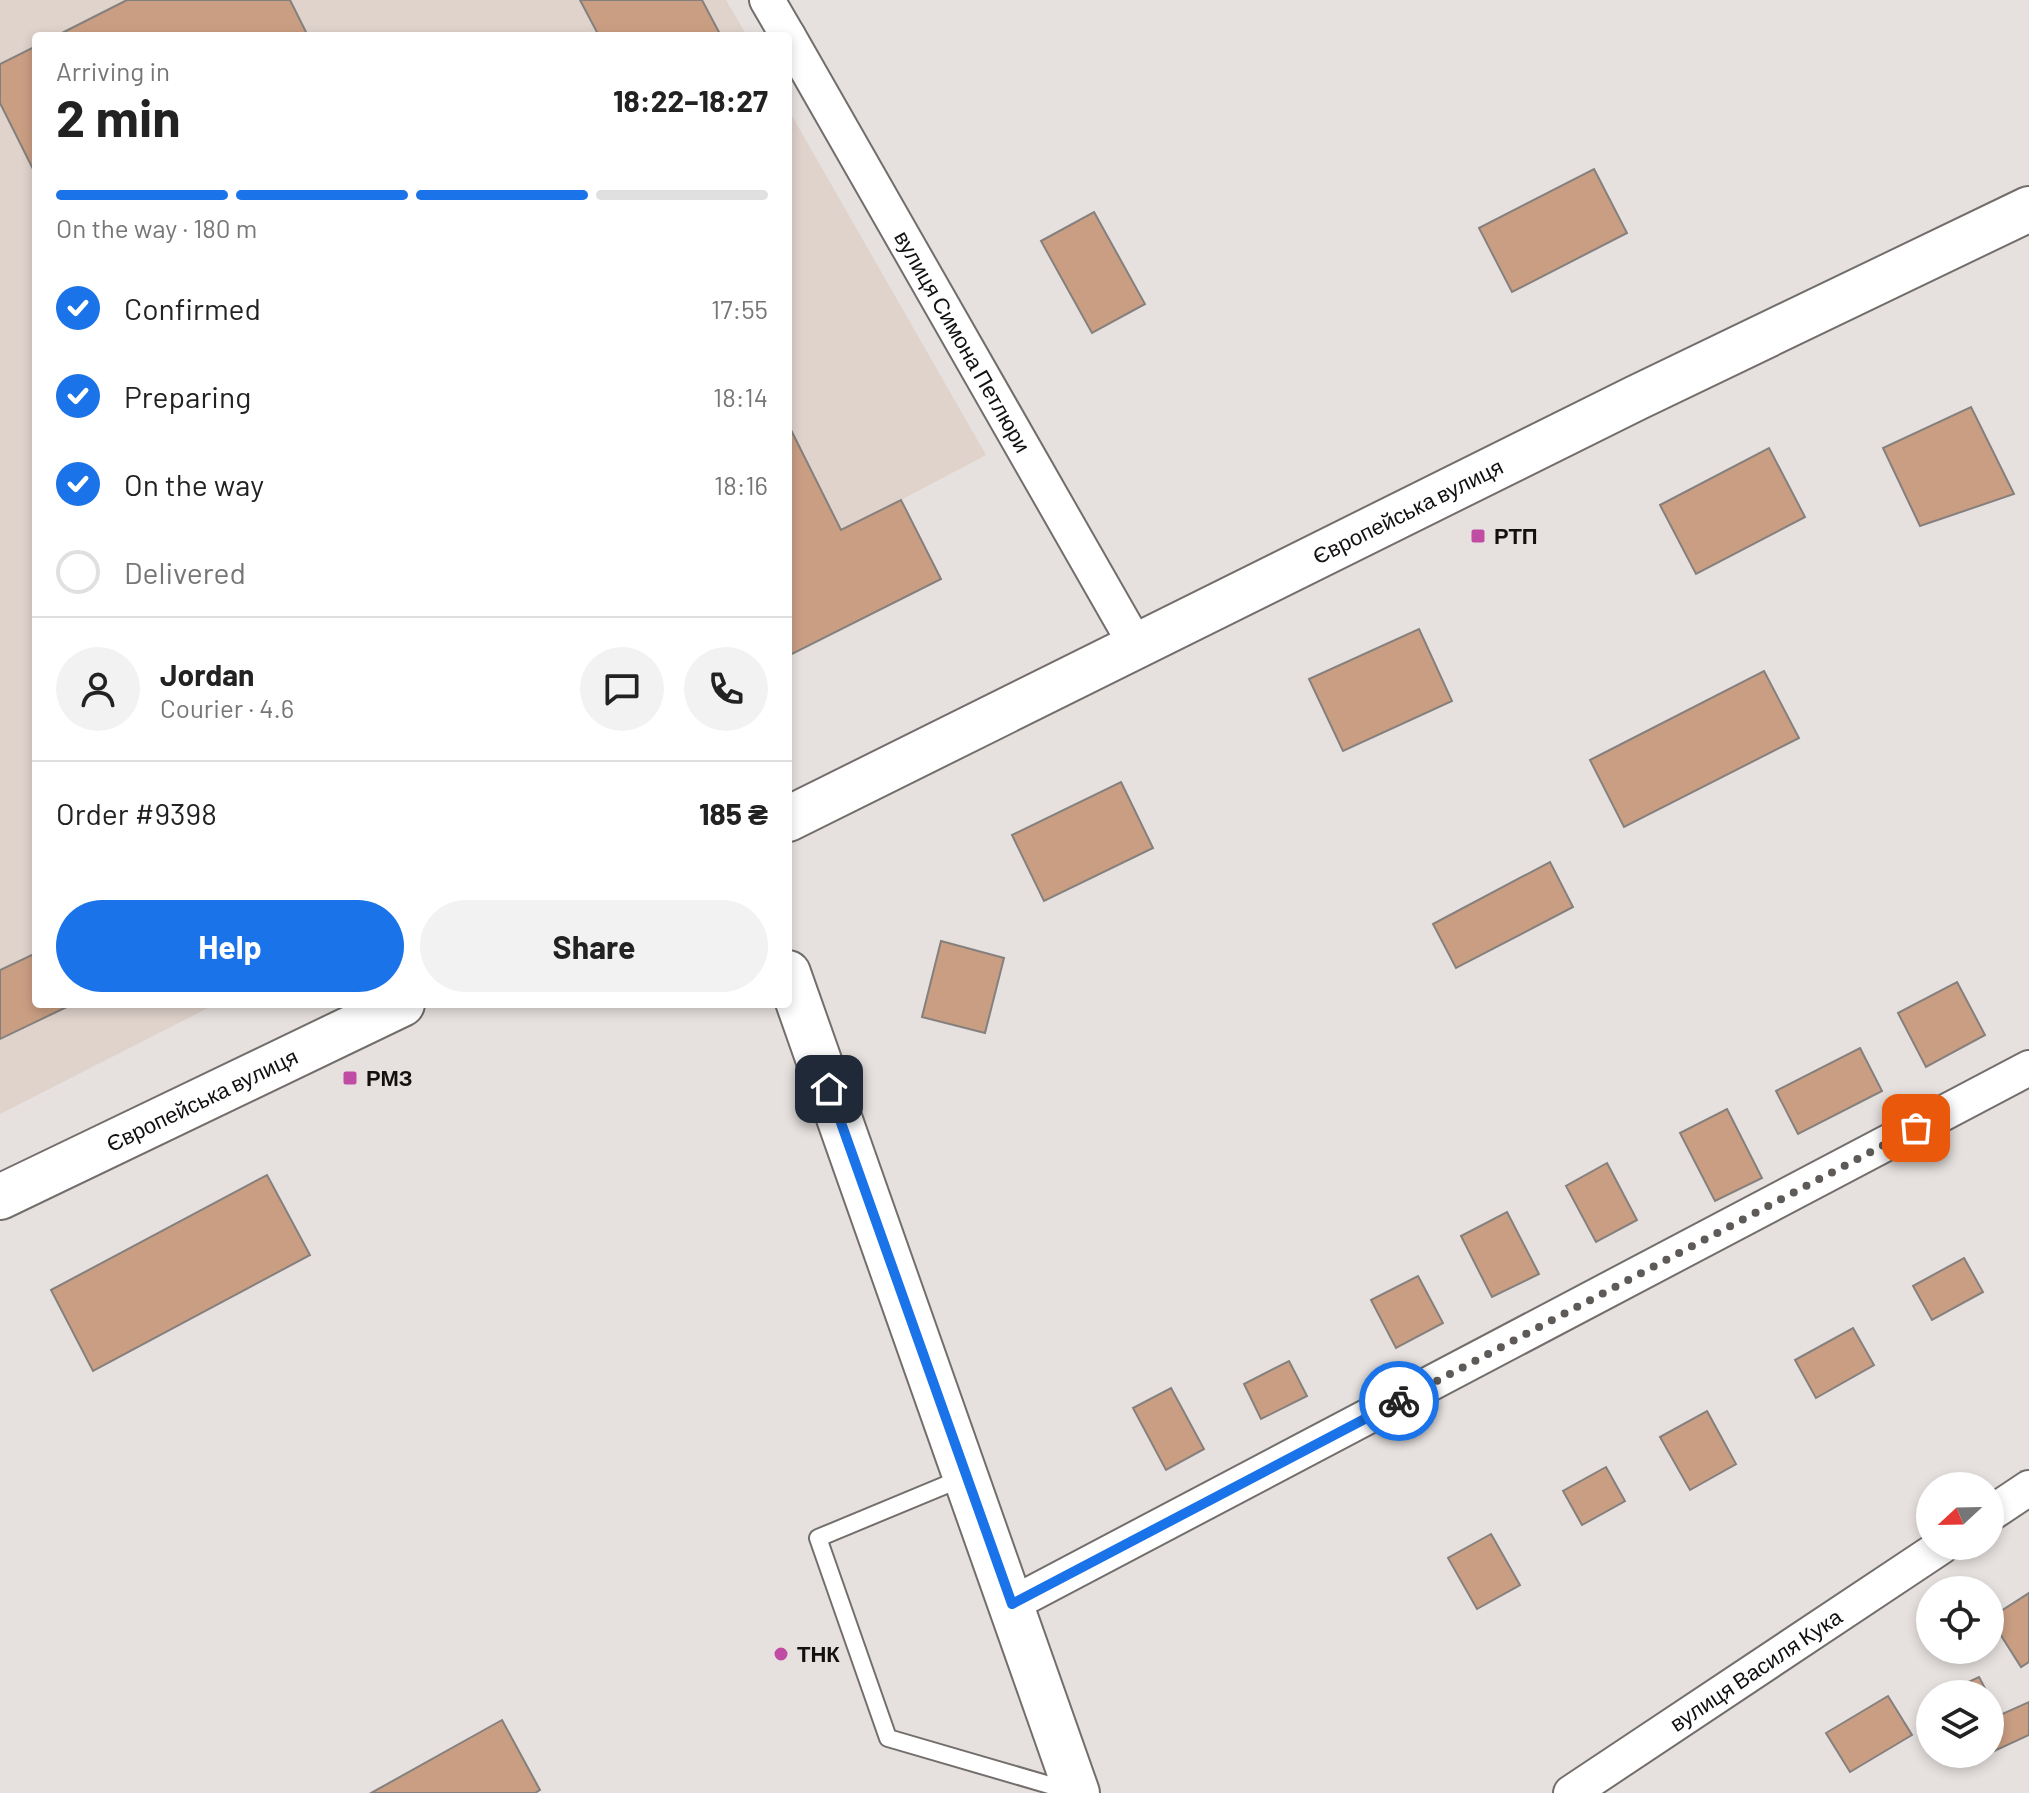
<!DOCTYPE html>
<html lang="en">
<head>
<meta charset="utf-8">
<style>
  body { margin:0; font-family:Barlow,sans-serif; background:#f2f2f2; color:#222; height:100vh; display:flex; flex-direction:column; font-size:30px; white-space:nowrap }
  * { box-sizing:border-box; margin:0 }
  p { font-size:26px; color:#767676 }
  .icon { flex:none; width:44px; height:44px; fill:none; stroke:currentColor; stroke-width:2; stroke-linecap:round; stroke-linejoin:round }
  .map { position:relative; flex:1; overflow:hidden }
  .side { position:absolute; left:32px; top:32px; width:760px; height:976px; display:flex; flex-direction:column; background:#fff; border-radius:8px; box-shadow:0 4px 12px #0003 }
  .side>* { flex:none }
  .needle { width:52px; rotate:248deg }
  .controls { position:absolute; left:1916px; top:1472px; display:grid; gap:16px }
  .controls a { display:grid; place-items:center; width:88px; height:88px; border-radius:50%; background:#fff; box-shadow:0 4px 12px #0003; font-size:40px }
  .pin { position:absolute; display:grid; place-items:center; width:68px; height:68px; color:#fff; margin:-34px; border-radius:16px; box-shadow:0 4px 12px #0006 }
  .courier { position:absolute; display:grid; place-items:center; width:80px; height:80px; margin:-40px; border:6px solid #1a73e8; border-radius:50%; background:#fff; color:#222; box-shadow:0 2px 10px #0007 }
  .summary em { font-style:normal; font-weight:700 }
  .summary div { display:flex; flex-direction:column-reverse }
  .summary { display:flex; align-items:center; justify-content:space-between; height:136px; padding:0 24px }
  h1 { font-size:52px; font-weight:700; line-height:60px }
  .bar { display:grid; grid-template-columns:repeat(4,1fr); gap:12px 8px; align-content:center; height:96px; padding:0 24px }
  .bar i { height:10px; border-radius:6px; background:#e0e0e0 }
  .bar .on { background:#1a73e8 }
  .bar p { grid-column:span 4 }
  .line { display:flex; align-items:center; gap:20px; padding:0 24px; border-top:2px solid #e0e0e0 }
  .line div { flex:1 }
  .round { display:grid; place-items:center; flex:none; width:84px; height:84px; border-radius:42px; background:#f2f2f2 }
  ol { padding:0 24px; list-style:none }
  li { display:flex; align-items:center; gap:24px; height:88px }
  li p { margin-inline-start:auto }
  li .icon { padding:8px; border-radius:50%; background:#1a73e8; color:#fff; stroke-width:4 }
  li:last-child { color:#767676 }
  li i { width:44px; height:44px; border:4px solid #e0e0e0; border-radius:50% }
  .action { display:flex; gap:16px; margin-top:auto; padding:16px 24px }
  .action a { flex:1; height:92px; border-radius:48px; background:#1a73e8; color:#fff; font-size:32px; font-weight:700; line-height:92px; text-align:center }
  .action a+a { background:#f2f2f2; color:#222 }
  .map>svg:first-child { display:block }
</style>
</head>
<body>
<div class="map">
<svg width="2029" height="1793" viewBox="0 0 2029 1793">
  <rect width="100%" height="100%" fill="#e6e1de"/>
  <g fill="#dfd3cc">
    <polygon points="0,0 726,0 747,36 36,36 36,1004 216,1004 0,1114"/>
    <polygon points="788,109 986,455 901,500 941,579 788,656"/>
  </g>
  <g fill="#ca9e83" stroke="#85807d" stroke-width="2">
    <polygon points="127,0 290,0 308,36 56,36"/>
    <polygon points="580,0 702,0 721,36 599,36"/>
    <polygon points="36,46 36,175 0,103 0,64"/>
    <polygon points="1594,169 1627,233 1512,292 1479,228"/>
    <polygon points="1094,212 1145,304 1092,333 1041,241"/>
    <polygon points="1971,407 2014,494 1920,526 1883,448"/>
    <polygon points="788,424 841,530 901,500 941,579 788,656"/>
    <polygon points="1769,448 1805,517 1696,574 1660,505"/>
    <polygon points="1419,629 1452,701 1343,751 1309,679"/>
    <polygon points="1764,671 1799,738 1624,827 1590,760"/>
    <polygon points="1121,782 1153,848 1044,901 1012,835"/>
    <polygon points="1550,862 1573,907 1456,968 1433,924"/>
    <polygon points="941,941 1004,958 985,1033 922,1017"/>
    <polygon points="36,953 36,1004 73,1004 0,1039 0,970"/>
    <polygon points="1957,982 1985,1035 1926,1067 1898,1013"/>
    <polygon points="1860,1048 1882,1091 1798,1134 1776,1091"/>
    <polygon points="1727,1109 1762,1178 1715,1201 1680,1133"/>
    <polygon points="1607,1163 1637,1220 1596,1242 1566,1186"/>
    <polygon points="267,1175 310,1255 93,1371 51,1290"/>
    <polygon points="1507,1212 1539,1274 1492,1297 1461,1236"/>
    <polygon points="1964,1258 1983,1292 1932,1320 1913,1286"/>
    <polygon points="1418,1276 1443,1323 1396,1348 1371,1300"/>
    <polygon points="1853,1328 1874,1365 1816,1398 1795,1360"/>
    <polygon points="1289,1361 1307,1396 1261,1419 1244,1384"/>
    <polygon points="1171,1388 1204,1449 1166,1470 1133,1408"/>
    <polygon points="1707,1411 1736,1464 1690,1490 1660,1437"/>
    <polygon points="1606,1467 1625,1501 1582,1525 1563,1491"/>
    <polygon points="1491,1534 1520,1585 1477,1609 1448,1558"/>
    <polygon points="2029,1593 2029,1662 2021,1667 1990,1618"/>
    <polygon points="1979,1677 1988,1694 1953,1694 1951,1690"/>
    <polygon points="1888,1696 1912,1735 1850,1772 1826,1733"/>
    <polygon points="1990,1699 1998,1716 2029,1702 2029,1735 1990,1753"/>
    <polygon points="502,1720 540,1790 535,1793 371,1793"/>
  </g>
  <g fill="none" stroke-linecap="round" stroke-linejoin="round">
    <g stroke="#736e6c" stroke-width="20">
      <polyline id="service" points="965,1477 818,1538 888,1738 1070,1791"/>
    </g>
    <g stroke="#736e6c" stroke-width="38">
      <g id="minor">
        <polyline points="767,0 788,36"/>
        <path id="s1" d="M788,36L1137,647"/>
        <polyline points="1990,1514 2029,1488"/>
        <polyline points="1012,1604 2029,1068"/>
        <path id="s2" d="M1571,1793L1942,1546"/>
      </g>
    </g>
    <g stroke="#736e6c" stroke-width="48">
      <g id="secondary">
        <path id="s3" d="M0,1197L402,1004"/>
      </g>
    </g>
    <g stroke="#736e6c" stroke-width="48">
      <g id="primary">
        <path id="s4" d="M788,819L1636,398L2029,209"/>
        <polyline points="788,973 1077,1793"/>
      </g>
    </g>
    <use href="#service" stroke="#fff" stroke-width="16"/>
    <use href="#minor" stroke="#fff" stroke-width="34"/>
    <use href="#secondary" stroke="#fff" stroke-width="44"/>
    <use href="#primary" stroke="#fff" stroke-width="44"/>
  </g>
  <g fill="none" stroke-linecap="round" stroke-linejoin="round">
    <polyline stroke="#5d5a58" stroke-width="8" stroke-dasharray="0 14.4" points="1399,1401 1916,1128"/>
    <polyline stroke="#1a73e8" stroke-width="10" points="829,1089 1012,1604 1399,1401"/>
  </g>
  <g fill="#c04ca4" stroke="#e6e1de" stroke-width="3">
    <rect x="1470" y="528" width="16" height="16" rx="4"/>
    <rect x="342" y="1070" width="16" height="16" rx="4"/>
    <circle cx="781" cy="1654" r="8"/>
  </g>
  <g text-anchor="middle" stroke-width="7" stroke-linejoin="round" paint-order="stroke">
    <g font-size="22" fill="#131110" stroke="#e6e1de">
      <text dy="8" stroke="none"><textPath href="#s1" startOffset="352">вулиця Симона Петлюри</textPath></text>
      <text dy="8" stroke="none"><textPath href="#s4" startOffset="692">Європейська вулиця</textPath></text>
      <text dy="8" stroke="none"><textPath href="#s3" startOffset="224">Європейська вулиця</textPath></text>
      <text dy="8" stroke="none"><textPath href="#s2" startOffset="222">вулиця Василя Кука</textPath></text>
    </g>
    <g font-size="22" font-weight="bold" fill="#131110" stroke="#e6e1de" text-anchor="start">
      <text x="1494" y="544">РТП</text>
      <text x="366" y="1086">РМЗ</text>
      <text x="797" y="1662">ТНК</text>
    </g>
  </g>
</svg>
<div class="controls">
<a><svg class="needle" viewBox="-14 -14 28 28"><path d="M0-13l5 13h-10z" fill="#e53935"/><path d="M0 13l5-13h-10z" fill="#767676"/></svg></a>
<a><svg class="icon" aria-label="locate" viewBox="0 0 24 24"><circle cx="12" cy="12" r="6"/><path d="M12 2v4M12 18v4M2 12h4M18 12h4"/></svg></a>
<a><svg class="icon" aria-label="layers" viewBox="0 0 24 24"><path d="M12 4l9 5-9 5-9-5zM3 14l9 5 9-5"/></svg></a>
</div>
<div class="pin" style="left:1916px;top:1128px;background:#ea580c"><svg class="icon" aria-label="bag" viewBox="0 0 24 24"><path d="M5 8h14l-1 12H6zM9 8a3 3 0 0 1 6 0"/></svg></div>
<div class="pin" style="left:829px;top:1089px;background:#1f2937"><svg class="icon" aria-label="home" viewBox="0 0 24 24"><path d="M3 11l9-7 9 7M6 9v11h12V9"/></svg></div>
<div class="courier" style="left:1399px;top:1401px"><svg class="icon" aria-label="bike" viewBox="0 0 24 24"><circle cx="6" cy="16" r="4"/><circle cx="18" cy="16" r="4"/><path d="M6 16l4-8h5l3 8M10 8l3 8H6M13 5h3"/></svg></div>
<section class="side">
<div class="summary"><div><h1>2 min</h1><p>Arriving in</p></div><em>18:22–18:27</em></div>
<div class="bar"><i class="on"></i><i class="on"></i><i class="on"></i><i></i><p>On the way · 180 m</p></div>
<ol>
<li><svg class="icon" aria-label="check" viewBox="0 0 24 24"><path d="M5 12l5 5 9-10"/></svg>Confirmed<p>17:55</p></li>
<li><svg class="icon" aria-label="check" viewBox="0 0 24 24"><path d="M5 12l5 5 9-10"/></svg>Preparing<p>18:14</p></li>
<li><svg class="icon" aria-label="check" viewBox="0 0 24 24"><path d="M5 12l5 5 9-10"/></svg>On the way<p>18:16</p></li>
<li><i></i>Delivered</li>
</ol>
<div class="line" style="height:144px"><a class="round"><svg class="icon" aria-label="person" viewBox="0 0 24 24"><circle cx="12" cy="8" r="4"/><path d="M4 21q1-7 8-7t8 7"/></svg></a><div><b>Jordan</b><p>Courier · 4.6</p></div><a class="round"><svg class="icon" aria-label="chat" viewBox="0 0 24 24"><path d="M4 5h16v11H9l-5 4z"/></svg></a><a class="round"><svg class="icon" aria-label="phone" viewBox="0 0 24 24"><path d="M5 4h4l2 5-3 2q2 4 5 5l2-3 5 2v4C11 20 4 13 5 4z"/></svg></a></div>
<div class="line" style="height:104px"><div>Order #9398</div><b>185 ₴</b></div>
<div class="action"><a>Help</a><a>Share</a></div>
</section>
</div>
</body>
</html>
